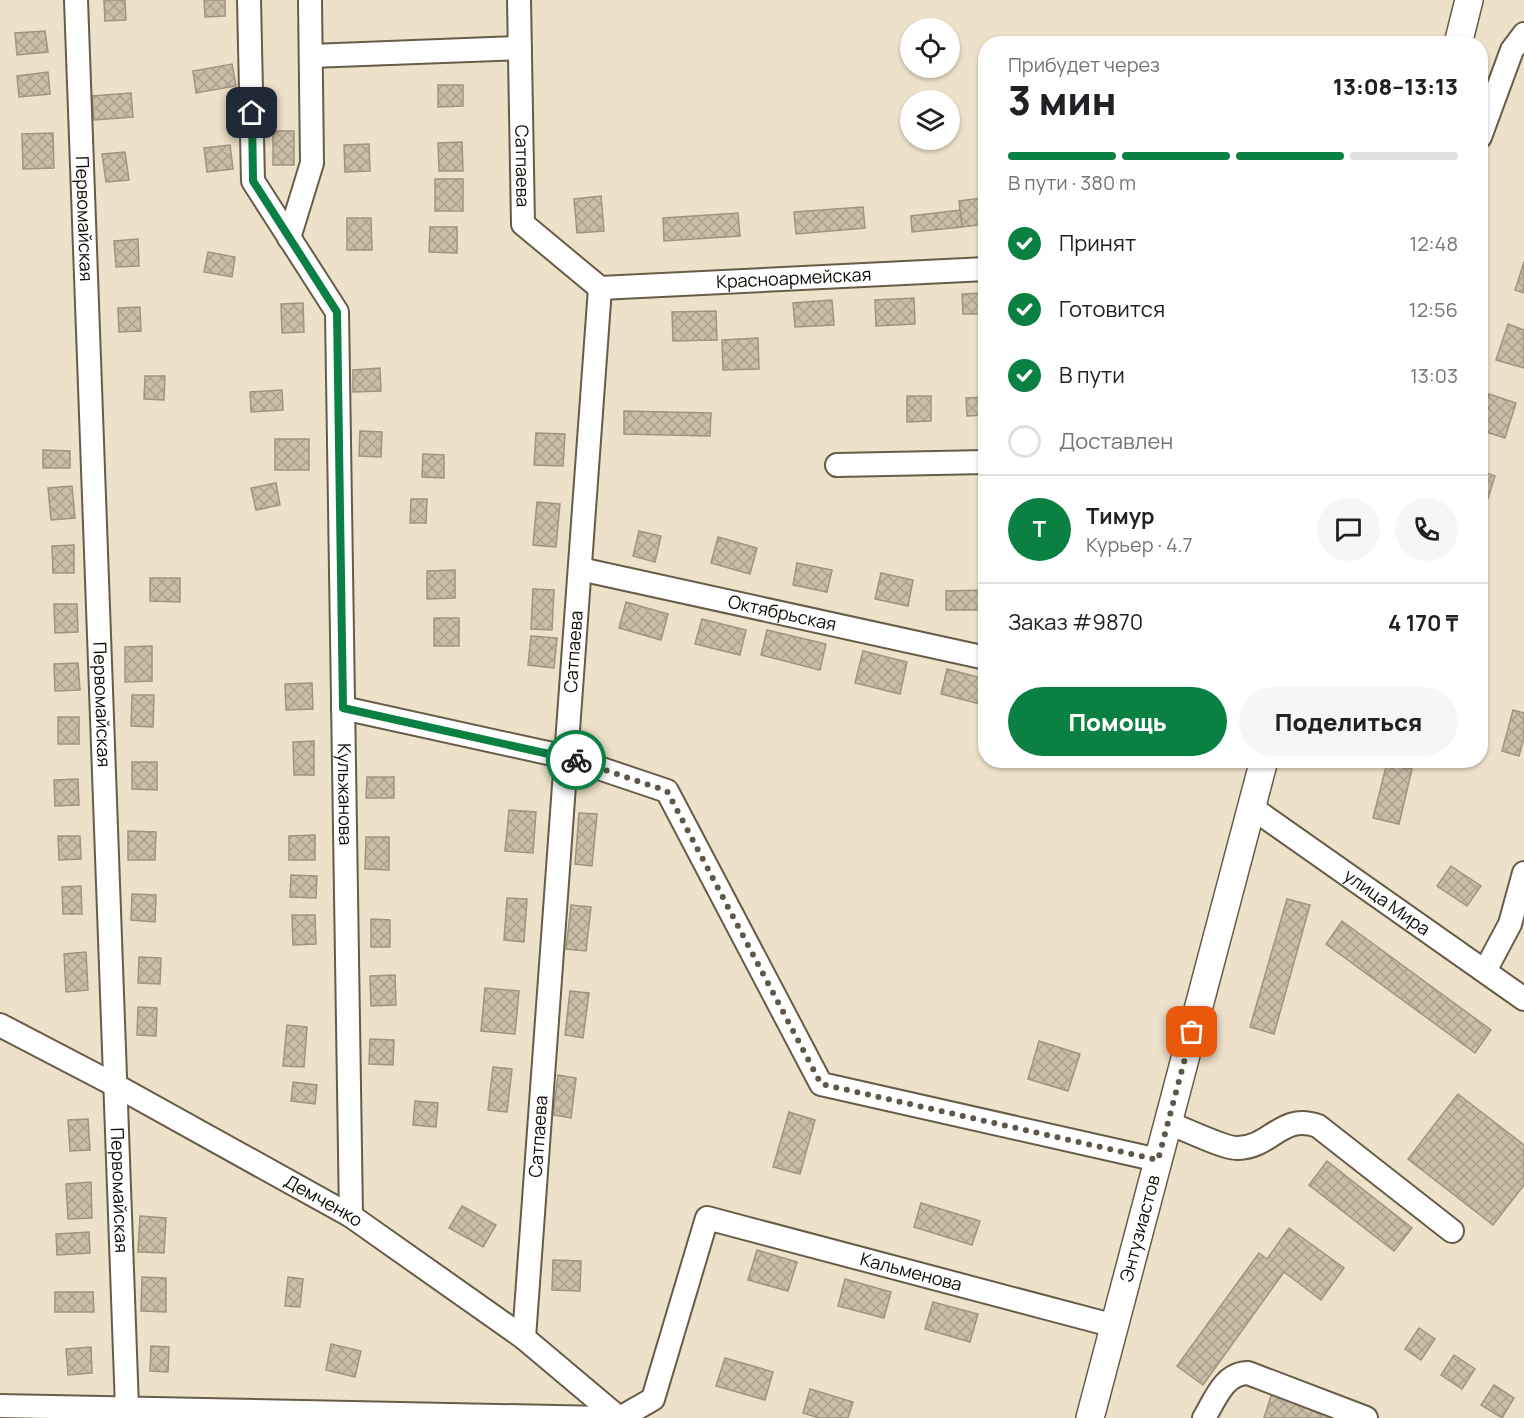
<!DOCTYPE html>
<html lang="ru">
<head>
<meta charset="utf-8">
<style>
  body { margin:0; font-family:Manrope,sans-serif; background:#f6f6f6; color:#202124; height:100vh; display:flex; flex-direction:column; font-size:22px; white-space:nowrap }
  * { box-sizing:border-box; margin:0 }
  p { font-size:20px; color:#757577 }
  .icon { flex:none; width:33px; height:33px; fill:none; stroke:currentColor; stroke-width:2; stroke-linecap:round; stroke-linejoin:round }
  .map { position:relative; flex:1; overflow:hidden }
  .drawer { position:absolute; left:978px; top:36px; width:510px; height:732px; display:flex; flex-direction:column; background:#fff; border-radius:24px; box-shadow:0 2px 4px #0004 }
  .drawer>* { flex:none }
  .fabs { position:absolute; left:900px; top:18px; display:grid; gap:12px }
  .fabs a { display:grid; place-items:center; width:60px; height:60px; border-radius:50%; background:#fff; box-shadow:0 2px 4px #0004; font-size:30px }
  .pin { position:absolute; display:grid; place-items:center; width:51px; height:51px; color:#fff; margin:-26px; border-radius:12px; box-shadow:0 3px 9px #0006 }
  .courier { position:absolute; display:grid; place-items:center; width:60px; height:60px; margin:-30px; border:4px solid #0b8043; border-radius:50%; background:#fff; color:#222; box-shadow:0 2px 8px #0007 }
  .overview em { font-style:normal; font-weight:800 }
  .overview div { display:flex; flex-direction:column-reverse }
  .overview { display:flex; align-items:center; justify-content:space-between; height:102px; padding:0 30px }
  h1 { font-size:39px; font-weight:800; line-height:45px }
  .bar { display:grid; grid-template-columns:repeat(4,1fr); gap:9px 6px; align-content:center; height:72px; padding:0 30px }
  .bar i { height:8px; border-radius:4px; background:#e0e0e0 }
  .bar .selected { background:#0b8043 }
  .bar p { grid-column:span 4 }
  .line { display:flex; align-items:center; gap:15px; padding:0 30px; border-top:2px solid #e0e0e0 }
  .line div { flex:1 }
  .round { display:grid; place-items:center; flex:none; width:63px; height:63px; border-radius:32px; background:#f6f6f6 }
  ol { padding:0 30px; list-style:none }
  li { display:flex; align-items:center; gap:18px; height:66px }
  li p { margin-inline-start:auto }
  li .icon { padding:6px; border-radius:50%; background:#0b8043; color:#fff; stroke-width:4 }
  li:last-child { color:#757577 }
  li i { width:33px; height:33px; border:3px solid #e0e0e0; border-radius:50% }
  .button { display:flex; gap:12px; margin-top:auto; padding:12px 30px }
  .button a { flex:1; height:69px; border-radius:36px; background:#0b8043; color:#fff; font-size:24px; font-weight:800; line-height:69px; text-align:center }
  .button a+a { background:#f6f6f6; color:#202124 }
  .map>svg:first-child { display:block }
</style>
</head>
<body>
<div class="map">
<svg width="1524" height="1418" viewBox="0 0 1524 1418">
  <defs>
    <pattern id="building-cross-hatch" width="8" height="8" patternUnits="userSpaceOnUse" patternTransform="scale(1.5)"><rect width="8" height="8" fill="#cabda7"/><path d="M0 0l8 8M0 8l8-8" fill="none" stroke="#aca18e"/></pattern>
  </defs>
  <rect width="100%" height="100%" fill="#eee1ca"/>
  <g fill="url(#building-cross-hatch)" stroke="#a0947f" stroke-width="1.5">
    <polygon points="104,0 125,0 126,20 105,21"/>
    <polygon points="204,0 225,0 225,16 205,17"/>
    <polygon points="45,31 48,52 17,55 15,33"/>
    <polygon points="232,64 236,86 196,93 193,71"/>
    <polygon points="48,72 50,94 19,97 17,76"/>
    <polygon points="438,85 463,85 463,106 438,107"/>
    <polygon points="131,93 133,117 94,120 92,96"/>
    <rect x="273" y="131" width="21" height="34"/>
    <polygon points="53,133 54,168 23,169 22,134"/>
    <polygon points="462,142 463,171 439,171 438,143"/>
    <polygon points="369,144 370,171 345,172 344,145"/>
    <polygon points="230,145 233,169 207,172 204,148"/>
    <polygon points="125,152 129,180 106,182 102,154"/>
    <rect x="435" y="179" width="28" height="32"/>
    <polygon points="601,196 604,231 577,233 574,199"/>
    <polygon points="982,198 985,224 962,227 959,201"/>
    <polygon points="863,207 865,228 796,234 794,212"/>
    <polygon points="960,210 962,227 912,232 911,216"/>
    <polygon points="738,213 740,236 664,241 663,218"/>
    <polygon points="347,218 371,218 372,250 347,250"/>
    <polygon points="430,227 457,227 457,253 429,252"/>
    <polygon points="138,239 139,266 116,267 114,241"/>
    <polygon points="208,252 235,257 232,277 204,272"/>
    <polygon points="1524,262 1524,293 1515,290"/>
    <polygon points="986,293 986,314 963,314 962,294"/>
    <polygon points="914,298 915,324 876,326 875,300"/>
    <polygon points="832,300 834,325 795,327 793,303"/>
    <polygon points="303,303 304,332 282,333 281,304"/>
    <polygon points="140,307 141,331 119,332 118,308"/>
    <polygon points="716,311 717,340 673,341 672,312"/>
    <polygon points="1508,324 1524,330 1524,368 1496,360"/>
    <polygon points="758,338 759,369 723,370 722,340"/>
    <polygon points="380,368 381,391 353,392 353,370"/>
    <polygon points="145,376 165,376 164,400 144,399"/>
    <polygon points="282,390 283,410 251,412 250,392"/>
    <polygon points="1489,394 1516,403 1505,438 1480,430 1480,420"/>
    <polygon points="907,396 931,396 931,421 907,422"/>
    <polygon points="986,397 986,415 967,416 966,398"/>
    <polygon points="624,411 711,413 710,436 624,434"/>
    <polygon points="360,431 382,432 381,457 359,456"/>
    <polygon points="536,433 565,434 563,466 534,465"/>
    <rect x="275" y="439" width="34" height="31"/>
    <polygon points="43,450 70,451 70,468 43,468"/>
    <polygon points="423,454 444,455 444,478 422,477"/>
    <polygon points="1480,471 1495,476 1484,511 1480,510"/>
    <polygon points="276,483 280,505 256,510 251,488"/>
    <polygon points="72,486 75,518 51,520 48,488"/>
    <polygon points="411,499 427,499 426,523 410,523"/>
    <polygon points="537,502 560,504 556,547 533,545"/>
    <polygon points="639,531 661,536 655,562 633,556"/>
    <polygon points="718,537 757,548 750,574 711,563"/>
    <polygon points="74,545 74,573 53,573 52,546"/>
    <polygon points="797,563 832,570 827,592 793,585"/>
    <polygon points="455,570 455,598 427,599 427,571"/>
    <polygon points="881,573 913,580 908,606 875,599"/>
    <polygon points="150,578 180,578 180,602 150,601"/>
    <polygon points="533,589 554,590 552,630 531,629"/>
    <polygon points="986,590 986,610 946,610 946,591"/>
    <polygon points="626,602 668,614 661,640 619,628"/>
    <polygon points="54,604 77,604 78,632 55,633"/>
    <rect x="434" y="618" width="25" height="28"/>
    <polygon points="702,619 746,630 740,655 695,644"/>
    <polygon points="767,630 826,644 820,670 761,655"/>
    <polygon points="531,636 557,638 554,668 528,665"/>
    <polygon points="152,646 152,681 125,682 125,647"/>
    <polygon points="863,651 907,662 900,694 855,683"/>
    <polygon points="78,663 80,690 55,691 54,664"/>
    <polygon points="947,669 986,679 984,705 941,694"/>
    <polygon points="312,683 313,709 286,710 285,684"/>
    <polygon points="132,695 154,695 153,727 131,726"/>
    <polygon points="1513,710 1524,713 1524,738 1519,756 1502,751"/>
    <rect x="58" y="717" width="21" height="27"/>
    <polygon points="314,741 314,775 294,775 293,742"/>
    <polygon points="132,762 157,762 157,790 132,789"/>
    <polygon points="1387,763 1412,769 1399,824 1373,818"/>
    <polygon points="367,777 394,777 394,798 366,798"/>
    <polygon points="78,779 79,805 55,806 54,780"/>
    <polygon points="509,810 536,812 533,853 505,851"/>
    <polygon points="579,813 597,814 592,866 575,864"/>
    <polygon points="128,831 156,832 155,860 128,860"/>
    <polygon points="315,835 315,860 289,860 289,836"/>
    <polygon points="58,836 80,836 81,859 59,860"/>
    <polygon points="366,837 389,837 389,870 365,869"/>
    <polygon points="1451,866 1481,886 1467,906 1437,886"/>
    <polygon points="291,875 317,876 316,898 290,897"/>
    <polygon points="81,886 82,914 63,914 62,887"/>
    <polygon points="132,894 156,895 155,922 131,920"/>
    <polygon points="507,898 527,899 524,942 504,940"/>
    <polygon points="1287,899 1310,905 1274,1034 1250,1027"/>
    <polygon points="571,905 591,907 586,951 566,949"/>
    <polygon points="292,915 315,915 316,944 293,945"/>
    <polygon points="371,919 390,920 390,947 371,947"/>
    <polygon points="1342,921 1491,1030 1475,1053 1326,944"/>
    <polygon points="86,952 88,990 66,992 64,954"/>
    <polygon points="139,957 161,958 160,984 138,983"/>
    <polygon points="395,975 396,1005 371,1006 370,976"/>
    <polygon points="485,988 519,991 515,1034 481,1031"/>
    <polygon points="570,991 589,993 583,1038 565,1035"/>
    <polygon points="138,1007 157,1008 156,1036 137,1035"/>
    <polygon points="287,1025 307,1027 304,1067 283,1066"/>
    <polygon points="370,1039 394,1040 393,1065 369,1064"/>
    <polygon points="1039,1041 1080,1054 1068,1091 1028,1079"/>
    <polygon points="493,1067 512,1069 507,1112 488,1110"/>
    <polygon points="558,1075 576,1078 571,1118 553,1115"/>
    <polygon points="293,1082 317,1085 315,1104 291,1101"/>
    <polygon points="1458,1094 1524,1145 1524,1185 1493,1225 1408,1159"/>
    <polygon points="415,1101 438,1103 436,1127 413,1125"/>
    <polygon points="789,1112 815,1120 800,1174 773,1167"/>
    <polygon points="88,1119 90,1150 70,1151 68,1120"/>
    <polygon points="1327,1161 1412,1228 1394,1251 1309,1185"/>
    <polygon points="91,1182 92,1218 68,1219 66,1184"/>
    <polygon points="921,1203 980,1221 972,1245 914,1227"/>
    <polygon points="462,1206 496,1225 483,1247 449,1228"/>
    <polygon points="140,1216 166,1218 164,1253 138,1252"/>
    <polygon points="1289,1228 1344,1268 1321,1300 1284,1272 1203,1385 1177,1366 1259,1253 1267,1259"/>
    <polygon points="89,1232 90,1253 57,1255 56,1234"/>
    <polygon points="757,1250 797,1262 788,1291 748,1280"/>
    <polygon points="553,1260 581,1261 580,1291 552,1290"/>
    <polygon points="142,1277 166,1278 166,1312 141,1311"/>
    <polygon points="288,1277 303,1279 300,1307 285,1306"/>
    <polygon points="845,1279 891,1292 884,1318 838,1306"/>
    <polygon points="55,1292 93,1292 94,1312 55,1312"/>
    <polygon points="933,1302 978,1314 970,1342 925,1329"/>
    <polygon points="1419,1328 1435,1339 1421,1360 1405,1349"/>
    <polygon points="331,1344 361,1351 355,1377 326,1370"/>
    <polygon points="151,1346 169,1347 168,1372 150,1371"/>
    <polygon points="91,1347 92,1373 68,1375 66,1349"/>
    <polygon points="1454,1355 1475,1369 1462,1389 1441,1375"/>
    <polygon points="725,1358 773,1372 765,1400 716,1386"/>
    <polygon points="1494,1385 1514,1398 1502,1418 1481,1405"/>
    <polygon points="810,1389 853,1402 848,1418 819,1418 803,1413"/>
    <polygon points="1272,1393 1343,1418 1264,1418"/>
  </g>
  <g fill="none" stroke-linecap="round" stroke-linejoin="round">
    <g stroke="#675c48" stroke-width="26">
      <g id="minor">
        <path id="s1" d="M76,0L127,1408"/>
        <path id="s2" d="M249,0L253,181L337,312L351,1216"/>
        <path id="s3" d="M519,0L523,224L600,288"/>
        <polyline points="311,56 520,48"/>
        <polyline points="1480,137 1512,50 1524,34"/>
        <polyline points="289,238 312,163 310,0"/>
        <path id="s4" d="M600,288L986,269"/>
        <polyline points="837,465 986,462"/>
        <path id="s5" d="M580,569L986,658"/>
        <polyline points="343,708 566,757 667,791 821,1084 1158,1160"/>
        <path id="s6" d="M1251,807L1524,999"/>
        <polyline points="1485,971 1510,924 1524,873"/>
        <path id="s7" d="M0,1025L115,1085L351,1216L524,1338L619,1418"/>
        <path d="M1168,1123C1183,1128 1225,1149 1238,1148C1272,1147 1281,1113 1318,1126L1452,1231"/>
        <path id="s8" d="M524,1338L600,288"/>
        <polyline points="0,1406 604,1418"/>
        <path id="s9" d="M620,1418L653,1399L707,1218L1115,1326"/>
        <path d="M1204,1418C1215,1400 1224,1373 1248,1373L1366,1418"/>
      </g>
    </g>
    <g stroke="#675c48" stroke-width="30">
      <g id="major">
        <polyline points="1458,44 1469,0"/>
        <path id="s10" d="M1090,1418L1264,760"/>
      </g>
    </g>
    <use href="#minor" stroke="#fff" stroke-width="22"/>
    <use href="#major" stroke="#fff" stroke-width="27"/>
  </g>
  <g fill="none" stroke-linecap="round" stroke-linejoin="round">
    <polyline stroke="#5e574a" stroke-width="6" stroke-dasharray="0 10.8" points="576,760 667,791 821,1084 1158,1160 1192,1032"/>
    <polyline stroke="#0b8043" stroke-width="8" points="252,113 253,181 337,312 343,708 576,760"/>
  </g>
  <g text-anchor="middle" stroke-width="4.5" stroke-linejoin="round" paint-order="stroke">
    <g font-size="18" fill="#100c05" stroke="#fbeed7">
      <text dy="6" stroke="none"><textPath href="#s3" startOffset="166">Сатпаева</textPath></text>
      <text dy="6" stroke="none"><textPath href="#s1" startOffset="219">Первомайская</textPath></text>
      <text dy="6" stroke="none"><textPath href="#s4" startOffset="194">Красноармейская</textPath></text>
      <text dy="6" stroke="none"><textPath href="#s5" startOffset="207">Октябрьская</textPath></text>
      <text dy="6" stroke="none"><textPath href="#s8" startOffset="688">Сатпаева</textPath></text>
      <text dy="6" stroke="none"><textPath href="#s1" startOffset="705">Первомайская</textPath></text>
      <text dy="6" stroke="none"><textPath href="#s2" startOffset="819">Кульжанова</textPath></text>
      <text dy="6" stroke="none"><textPath href="#s6" startOffset="166">улица Мира</textPath></text>
      <text dy="6" stroke="none"><textPath href="#s8" startOffset="202">Сатпаева</textPath></text>
      <text dy="6" stroke="none"><textPath href="#s1" startOffset="1191">Первомайская</textPath></text>
      <text dy="6" stroke="none"><textPath href="#s7" startOffset="368">Демченко</textPath></text>
      <text dy="6" stroke="none"><textPath href="#s10" startOffset="196">Энтузиастов</textPath></text>
      <text dy="6" stroke="none"><textPath href="#s9" startOffset="438">Кальменова</textPath></text>
    </g>
  </g>
</svg>
<div class="fabs">
<a><svg class="icon" aria-label="locate" viewBox="0 0 24 24"><circle cx="12" cy="12" r="6"/><path d="M12 2v4M12 18v4M2 12h4M18 12h4"/></svg></a>
<a><svg class="icon" aria-label="layers" viewBox="0 0 24 24"><path d="M12 4l9 5-9 5-9-5zM3 14l9 5 9-5"/></svg></a>
</div>
<div class="pin" style="left:1192px;top:1032px;background:#ea580c"><svg class="icon" aria-label="bag" viewBox="0 0 24 24"><path d="M5 8h14l-1 12H6zM9 8a3 3 0 0 1 6 0"/></svg></div>
<div class="pin" style="left:252px;top:113px;background:#1f2937"><svg class="icon" aria-label="home" viewBox="0 0 24 24"><path d="M3 11l9-7 9 7M6 9v11h12V9"/></svg></div>
<div class="courier" style="left:576px;top:760px"><svg class="icon" aria-label="bike" viewBox="0 0 24 24"><circle cx="6" cy="16" r="4"/><circle cx="18" cy="16" r="4"/><path d="M6 16l4-8h5l3 8M10 8l3 8H6M13 5h3"/></svg></div>
<section class="drawer">
<div class="overview"><div><h1>3 мин</h1><p>Прибудет через</p></div><em>13:08–13:13</em></div>
<div class="bar"><i class="selected"></i><i class="selected"></i><i class="selected"></i><i></i><p>В пути · 380 m</p></div>
<ol>
<li><svg class="icon" aria-label="check" viewBox="0 0 24 24"><path d="M5 12l5 5 9-10"/></svg>Принят<p>12:48</p></li>
<li><svg class="icon" aria-label="check" viewBox="0 0 24 24"><path d="M5 12l5 5 9-10"/></svg>Готовится<p>12:56</p></li>
<li><svg class="icon" aria-label="check" viewBox="0 0 24 24"><path d="M5 12l5 5 9-10"/></svg>В пути<p>13:03</p></li>
<li><i></i>Доставлен</li>
</ol>
<div class="line" style="height:108px"><b class="round" style="background:#0b8043;color:#fff">Т</b><div><b>Тимур</b><p>Курьер · 4.7</p></div><a class="round"><svg class="icon" aria-label="chat" viewBox="0 0 24 24"><path d="M4 5h16v11H9l-5 4z"/></svg></a><a class="round"><svg class="icon" aria-label="phone" viewBox="0 0 24 24"><path d="M5 4h4l2 5-3 2q2 4 5 5l2-3 5 2v4C11 20 4 13 5 4z"/></svg></a></div>
<div class="line" style="height:78px"><div>Заказ #9870</div><b>4 170 ₸</b></div>
<div class="button"><a>Помощь</a><a>Поделиться</a></div>
</section>
</div>
</body>
</html>
